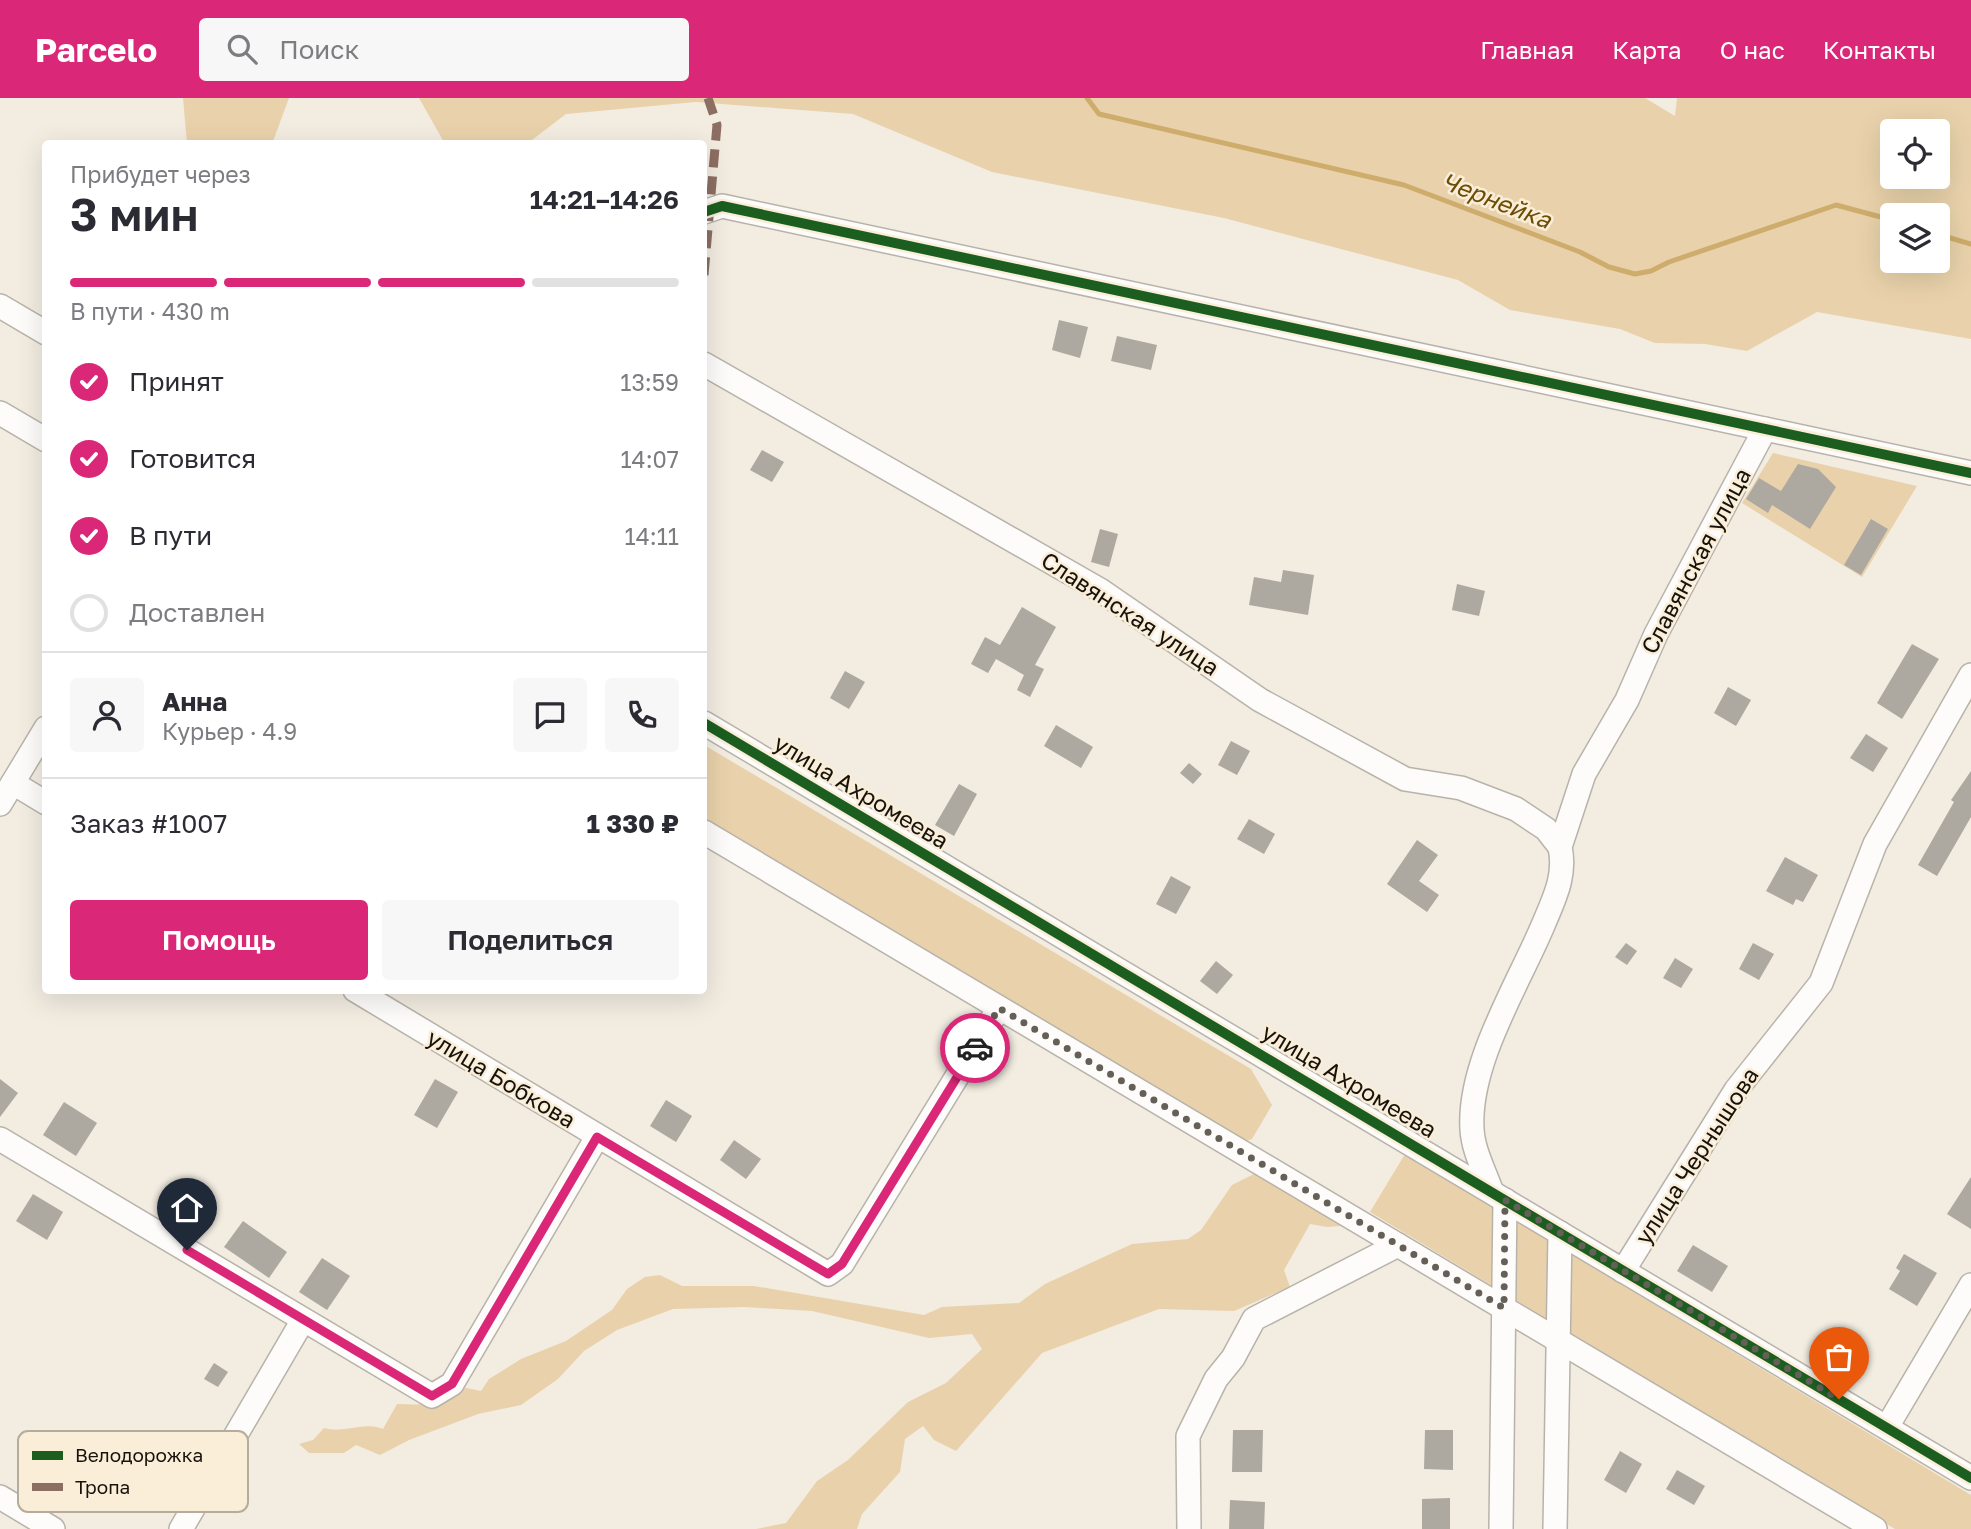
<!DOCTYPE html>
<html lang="ru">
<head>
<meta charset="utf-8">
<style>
  body { margin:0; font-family:"Golos Text",sans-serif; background:#f7f7f7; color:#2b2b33; height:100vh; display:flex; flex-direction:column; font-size:26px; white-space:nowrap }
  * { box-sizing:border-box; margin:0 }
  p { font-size:23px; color:#7c7c81 }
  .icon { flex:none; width:38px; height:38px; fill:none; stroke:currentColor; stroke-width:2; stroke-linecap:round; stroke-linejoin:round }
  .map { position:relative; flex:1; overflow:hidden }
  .drawer { position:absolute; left:42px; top:42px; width:665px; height:854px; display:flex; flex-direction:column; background:#fff; border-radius:7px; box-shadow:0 7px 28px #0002 }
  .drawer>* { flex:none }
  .tools { position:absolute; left:1880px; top:21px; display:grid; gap:14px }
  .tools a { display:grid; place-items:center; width:70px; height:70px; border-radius:7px; background:#fff; box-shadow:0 7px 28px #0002; font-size:35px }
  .pin { position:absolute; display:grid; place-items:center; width:60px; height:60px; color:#fff; margin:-72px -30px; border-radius:50% 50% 50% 0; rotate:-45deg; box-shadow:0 0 7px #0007 }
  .pin .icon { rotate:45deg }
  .courier { position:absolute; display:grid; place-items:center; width:70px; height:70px; margin:-35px; border:5px solid #db2777; border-radius:50%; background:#fff; color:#222; box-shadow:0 2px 9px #0007 }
  .head em { font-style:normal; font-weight:600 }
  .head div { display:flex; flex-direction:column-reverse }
  .head { display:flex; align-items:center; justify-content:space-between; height:119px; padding:0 28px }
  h1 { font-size:46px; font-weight:600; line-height:52px }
  .bar { display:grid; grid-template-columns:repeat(4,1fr); gap:10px 7px; align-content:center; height:84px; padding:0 28px }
  .bar i { height:9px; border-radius:5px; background:#e1e1e2 }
  .bar .current { background:#db2777 }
  .bar p { grid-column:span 4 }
  .line { display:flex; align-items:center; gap:18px; padding:0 28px; border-top:2px solid #e1e1e2 }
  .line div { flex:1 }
  .round { display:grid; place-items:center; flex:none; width:74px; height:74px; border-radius:7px; background:#f7f7f7 }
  ol { padding:0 28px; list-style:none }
  li { display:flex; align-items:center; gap:21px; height:77px }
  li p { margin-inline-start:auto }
  li .icon { padding:7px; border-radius:50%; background:#db2777; color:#fff; stroke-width:4 }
  li:last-child { color:#7c7c81 }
  li i { width:38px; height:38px; border:4px solid #e1e1e2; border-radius:50% }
  .action { display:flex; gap:14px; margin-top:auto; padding:14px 28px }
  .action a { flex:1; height:80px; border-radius:7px; background:#db2777; color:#fff; font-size:28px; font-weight:600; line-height:80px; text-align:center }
  .action a+a { background:#f7f7f7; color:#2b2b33 }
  header { display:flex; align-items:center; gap:42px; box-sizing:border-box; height:98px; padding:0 35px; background:#db2777; color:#fff }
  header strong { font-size:33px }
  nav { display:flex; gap:38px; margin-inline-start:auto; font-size:24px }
  .search { width:490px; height:63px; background:#f7f7f7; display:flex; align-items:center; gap:18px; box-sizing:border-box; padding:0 24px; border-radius:7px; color:#7c7c81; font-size:26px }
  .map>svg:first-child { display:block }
</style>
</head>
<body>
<header>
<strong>Parcelo</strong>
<div class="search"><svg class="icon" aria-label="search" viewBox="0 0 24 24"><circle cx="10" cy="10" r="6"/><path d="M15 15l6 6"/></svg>Поиск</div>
<nav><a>Главная</a><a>Карта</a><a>О нас</a><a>Контакты</a></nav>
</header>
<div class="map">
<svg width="1971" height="1431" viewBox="0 0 1971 1431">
  <rect width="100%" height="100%" fill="#f2ece1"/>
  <g fill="#e9d2ab" fill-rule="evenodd">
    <polygon points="183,0 289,0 272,46 187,45"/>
    <path d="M419,0H1645L1675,18L1677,0H1971V241L1817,214L1747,253L1705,246L1655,245L1620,231L1510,212L1458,182L1224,120L992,74L853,16L696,4L566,16L528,45L445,46ZM1892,33H1937V79H1892ZM1892,117H1937V163H1892Z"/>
    <polygon points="1773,355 1917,388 1862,479 1742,405"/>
    <polygon points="704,647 1251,971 1272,1007 1252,1041 1227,1049 704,734"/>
    <polygon points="1405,1056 1971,1397 1971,1431 1895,1431 1370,1114"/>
    <path d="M1256,1075L1353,1127L1327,1129L1310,1126L1284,1172L1290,1189L1234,1213L1159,1211L1042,1255L956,1353L934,1342L923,1328L905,1341L900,1374L862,1416L857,1431H756L786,1425L817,1383L848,1362L908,1304L946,1285L982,1251L972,1236L929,1240L812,1213L745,1209L673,1211L617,1232L584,1253L558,1281L521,1307L478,1316L409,1342L380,1357L356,1347L344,1355H309L299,1346L313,1342L324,1330C344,1336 364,1323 383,1331L397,1306C423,1307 442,1308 461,1289L481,1293L489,1281L521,1261L566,1243L612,1212L627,1191L645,1179L660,1177L682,1188H754L924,1217L942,1209L1019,1205L1045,1186L1132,1146L1188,1141L1201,1132L1232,1087Z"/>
  </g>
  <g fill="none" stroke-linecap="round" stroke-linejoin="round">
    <g stroke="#ceac6b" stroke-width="5">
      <polyline points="1087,0 1099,16 1404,87 1580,154 1609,169 1635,176 1651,173 1669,164 1836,107 1892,122"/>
      <polyline points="1937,136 1971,146"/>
    </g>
  </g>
  <g fill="#ada8a0">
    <polygon points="1059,222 1088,229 1080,260 1052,252"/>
    <polygon points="1117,238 1157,247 1151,272 1111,263"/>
    <polygon points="762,352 784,364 772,384 750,372"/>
    <polygon points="1798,366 1818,371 1836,389 1810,431 1772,407 1768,415 1746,401 1759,380 1781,393"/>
    <polygon points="1871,421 1888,431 1861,477 1844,467"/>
    <polygon points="1100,431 1118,436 1109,469 1091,464"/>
    <polygon points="1283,472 1314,477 1308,517 1249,507 1254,479 1281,484"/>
    <polygon points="1457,486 1485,493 1479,518 1452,512"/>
    <polygon points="1022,509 1056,529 1035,567 1044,571 1030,599 1017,592 1024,577 996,561 988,575 971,566 985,539 1000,547"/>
    <polygon points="1912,546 1939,561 1902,621 1877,605"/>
    <polygon points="845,573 865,584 849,611 830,600"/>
    <polygon points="1728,589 1751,602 1736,628 1714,615"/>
    <polygon points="1056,627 1093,649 1081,670 1044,648"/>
    <polygon points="1866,636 1888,650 1873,674 1850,660"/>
    <polygon points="1231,643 1250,653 1237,677 1218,667"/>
    <polygon points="1189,665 1202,676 1193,686 1180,675"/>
    <polygon points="1971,673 1971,719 1937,778 1918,767 1954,704 1951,702"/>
    <polygon points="959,686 977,696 954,738 935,727"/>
    <polygon points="1249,721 1275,736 1264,756 1237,741"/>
    <polygon points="1417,742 1438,757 1419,783 1439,797 1427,814 1387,786"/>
    <polygon points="1785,759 1818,777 1803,804 1796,801 1793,807 1766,793"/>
    <polygon points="1171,778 1191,789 1176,816 1156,806"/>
    <polygon points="1626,845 1637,853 1627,867 1615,859"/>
    <polygon points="1753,845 1774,856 1759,882 1739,871"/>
    <polygon points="1675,860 1693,871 1681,890 1663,880"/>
    <polygon points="1216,863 1233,877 1217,896 1200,883"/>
    <polygon points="0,981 18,995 0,1019"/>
    <polygon points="435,981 458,994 437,1030 414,1017"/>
    <polygon points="666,1002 692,1018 676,1044 650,1028"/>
    <polygon points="64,1004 97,1025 76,1058 43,1037"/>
    <polygon points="734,1042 761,1061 746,1081 720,1062"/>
    <polygon points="1971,1079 1971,1131 1947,1116"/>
    <polygon points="33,1096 63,1114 47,1142 16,1123"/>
    <polygon points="243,1123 287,1154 269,1180 224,1149"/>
    <polygon points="1693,1147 1728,1168 1712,1194 1677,1173"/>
    <polygon points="1904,1156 1937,1175 1917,1208 1889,1191 1900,1173 1896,1170"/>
    <polygon points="322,1160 350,1178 327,1212 299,1194"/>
    <polygon points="214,1265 228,1274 218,1289 204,1281"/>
    <polygon points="1233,1332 1263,1332 1262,1374 1232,1374"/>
    <polygon points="1425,1332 1453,1332 1453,1372 1424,1371"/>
    <polygon points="1620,1353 1642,1366 1626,1395 1604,1382"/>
    <polygon points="1677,1372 1705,1388 1694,1407 1666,1391"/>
    <polygon points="1450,1400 1450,1431 1422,1431 1422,1401"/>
    <polygon points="1230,1402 1265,1404 1264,1431 1229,1431"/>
  </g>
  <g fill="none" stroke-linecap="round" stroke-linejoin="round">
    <g stroke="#b8b3aa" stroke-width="26">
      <g id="minor">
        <polyline points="704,114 722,108 1971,375"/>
        <polyline points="0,208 46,235"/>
        <polyline points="704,266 1100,492 1260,602 1405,681 1461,690 1516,711 1546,731 1560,749"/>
        <polyline points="0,315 46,342"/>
        <polyline points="704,625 1971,1380"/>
        <polyline points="13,685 46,705"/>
        <polyline points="0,706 46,630"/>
        <polyline points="704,734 1875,1431"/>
        <polyline points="355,892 828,1176 842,1166 999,910"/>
        <polyline points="0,1041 432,1298 452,1286 597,1039"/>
        <path d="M1491,1092C1484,1072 1473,1052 1472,1031C1468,965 1519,885 1544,825C1555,799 1566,777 1560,749L1584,676L1627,602L1656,536L1765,331"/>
        <polyline points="1623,1173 1736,992 1821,885 1875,746 1971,577"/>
        <polyline points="1887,1329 1971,1187"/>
        <polyline points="0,1399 53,1431"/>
        <polyline points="181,1431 303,1222"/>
        <polyline points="1189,1431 1188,1338 1216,1281 1233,1260 1254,1221 1398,1147"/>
        <polyline points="1501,1431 1505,1102"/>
        <polyline points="1555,1431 1560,1135"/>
      </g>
    </g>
    <use href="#minor" stroke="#fdfcfa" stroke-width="23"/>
    <polyline stroke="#8d6e63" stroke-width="9" stroke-dasharray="18 9" stroke-linecap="butt" points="704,177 717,27 708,0"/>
    <g stroke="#faeed9" stroke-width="15">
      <g id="cycleway">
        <polyline points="704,114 722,108 1971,375"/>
        <polyline points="704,625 1971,1380"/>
      </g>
    </g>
    <use href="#cycleway" stroke="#1b5e20" stroke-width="10"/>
  </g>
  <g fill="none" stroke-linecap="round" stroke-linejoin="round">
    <polyline stroke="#645f57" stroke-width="7" stroke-dasharray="0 12.6" points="975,950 999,910 1504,1210 1505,1102 1839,1301"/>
    <polyline stroke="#db2777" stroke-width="9" points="187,1152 432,1298 452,1286 597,1039 828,1176 842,1166 975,950"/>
  </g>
  <g text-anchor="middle" stroke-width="5" stroke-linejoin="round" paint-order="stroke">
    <g font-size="23" fill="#17130c" stroke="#faeed9">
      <text transform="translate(1696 463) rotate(-62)" y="8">Славянская улица</text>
      <text transform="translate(1130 516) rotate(33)" y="8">Славянская улица</text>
      <text transform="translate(861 694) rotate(31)" y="8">улица Ахромеева</text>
      <text transform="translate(501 981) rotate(31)" y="8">улица Бобкова</text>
      <text transform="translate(1349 983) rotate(31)" y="8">улица Ахромеева</text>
      <text transform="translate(1697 1058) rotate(-57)" y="8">улица Чернышова</text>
    </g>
    <g font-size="24" font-style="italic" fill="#6c4d05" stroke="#faeed9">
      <text transform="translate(1496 103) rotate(21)" y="8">Чернейка</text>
    </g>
  </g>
  <rect x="18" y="1333" width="230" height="81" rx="10" fill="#faeed9" stroke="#b6ac9c" stroke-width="2"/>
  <rect x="32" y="1353" width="31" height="9" fill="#1b5e20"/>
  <rect x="32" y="1385" width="31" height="8" fill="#8d6e63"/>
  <g font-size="19" fill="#17130c">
    <text x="75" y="1364">Велодорожка</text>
    <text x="75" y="1396">Тропа</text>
  </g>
</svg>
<div class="tools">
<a><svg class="icon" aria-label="locate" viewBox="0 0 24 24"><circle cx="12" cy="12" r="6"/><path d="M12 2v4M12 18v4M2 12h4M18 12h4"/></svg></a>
<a><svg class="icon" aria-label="layers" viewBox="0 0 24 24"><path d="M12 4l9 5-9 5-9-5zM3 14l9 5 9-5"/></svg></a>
</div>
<div class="pin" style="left:1839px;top:1301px;background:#ea580c"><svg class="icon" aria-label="bag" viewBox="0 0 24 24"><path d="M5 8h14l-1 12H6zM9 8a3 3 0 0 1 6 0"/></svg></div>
<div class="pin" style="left:187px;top:1152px;background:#1f2937"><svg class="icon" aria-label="home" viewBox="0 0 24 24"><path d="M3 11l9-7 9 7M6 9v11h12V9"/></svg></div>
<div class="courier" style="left:975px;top:950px"><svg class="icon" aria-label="car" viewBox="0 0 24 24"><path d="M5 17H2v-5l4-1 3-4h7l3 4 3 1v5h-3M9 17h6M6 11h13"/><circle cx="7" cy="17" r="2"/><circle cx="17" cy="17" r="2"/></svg></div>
<section class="drawer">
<div class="head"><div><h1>3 мин</h1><p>Прибудет через</p></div><em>14:21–14:26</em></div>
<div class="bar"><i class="current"></i><i class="current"></i><i class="current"></i><i></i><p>В пути · 430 m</p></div>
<ol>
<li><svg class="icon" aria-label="check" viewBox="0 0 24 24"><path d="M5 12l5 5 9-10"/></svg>Принят<p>13:59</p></li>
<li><svg class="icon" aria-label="check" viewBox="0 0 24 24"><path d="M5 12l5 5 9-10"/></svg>Готовится<p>14:07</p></li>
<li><svg class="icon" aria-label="check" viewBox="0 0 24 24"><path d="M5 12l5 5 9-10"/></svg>В пути<p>14:11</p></li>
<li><i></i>Доставлен</li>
</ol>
<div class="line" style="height:126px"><a class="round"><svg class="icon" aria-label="person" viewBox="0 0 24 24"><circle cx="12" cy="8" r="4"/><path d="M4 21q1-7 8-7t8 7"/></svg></a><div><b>Анна</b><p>Курьер · 4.9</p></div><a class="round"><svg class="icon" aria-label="chat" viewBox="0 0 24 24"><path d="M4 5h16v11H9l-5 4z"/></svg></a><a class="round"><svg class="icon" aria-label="phone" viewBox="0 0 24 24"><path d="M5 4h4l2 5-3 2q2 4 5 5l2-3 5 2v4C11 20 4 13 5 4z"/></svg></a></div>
<div class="line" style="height:91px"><div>Заказ #1007</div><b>1 330 ₽</b></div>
<div class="action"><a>Помощь</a><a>Поделиться</a></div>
</section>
</div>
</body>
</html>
